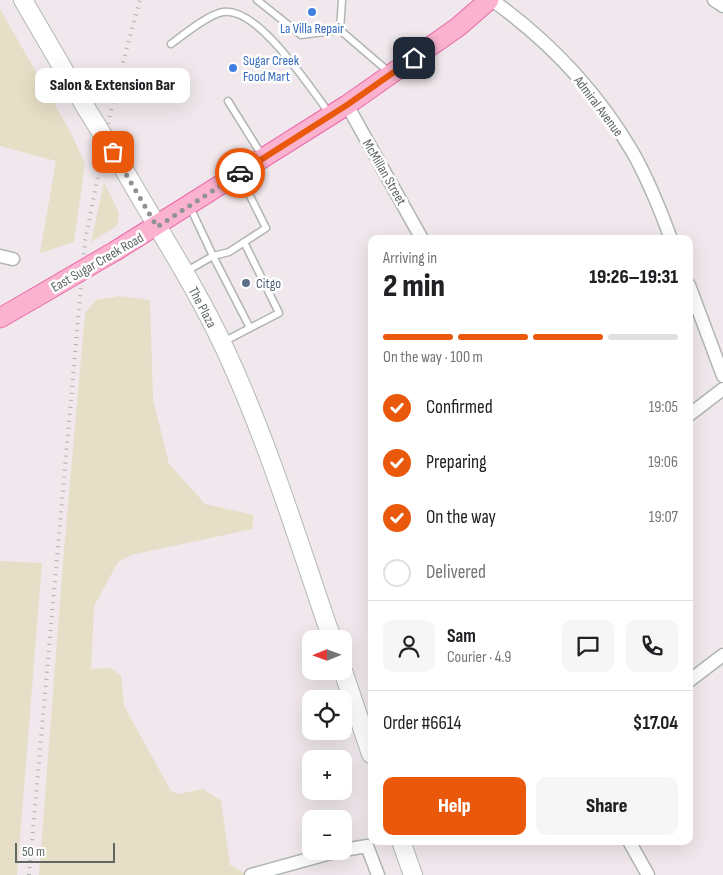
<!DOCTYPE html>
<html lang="en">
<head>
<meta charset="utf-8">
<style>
  body { margin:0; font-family:"Sofia Sans Condensed",sans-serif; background:#f6f6f6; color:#202124; height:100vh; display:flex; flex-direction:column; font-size:19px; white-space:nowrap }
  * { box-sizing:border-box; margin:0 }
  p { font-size:16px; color:#757577 }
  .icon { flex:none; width:28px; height:28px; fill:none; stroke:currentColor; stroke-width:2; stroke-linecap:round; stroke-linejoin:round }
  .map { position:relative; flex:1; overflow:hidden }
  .details { position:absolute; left:368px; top:235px; width:325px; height:610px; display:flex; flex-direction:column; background:#fff; border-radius:10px; box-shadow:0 5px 20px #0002 }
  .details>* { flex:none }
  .needle { width:32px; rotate:269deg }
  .fabs { position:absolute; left:302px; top:630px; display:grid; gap:10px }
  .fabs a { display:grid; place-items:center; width:50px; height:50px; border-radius:10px; background:#fff; box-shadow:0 5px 20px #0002; font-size:25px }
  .scale { position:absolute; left:15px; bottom:12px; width:100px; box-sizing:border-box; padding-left:5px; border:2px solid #5f6761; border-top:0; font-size:14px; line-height:18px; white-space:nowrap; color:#5f6761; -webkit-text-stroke:4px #fff; paint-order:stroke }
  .pin { position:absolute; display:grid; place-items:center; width:42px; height:42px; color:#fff; margin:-21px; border-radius:10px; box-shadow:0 2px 8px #0006 }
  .courier { position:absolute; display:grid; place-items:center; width:50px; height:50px; margin:-25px; border:4px solid #ea580c; border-radius:50%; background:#fff; color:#222; box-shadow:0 1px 6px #0007 }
  .bubble { position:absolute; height:35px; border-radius:10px; background:#fff; box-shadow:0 5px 20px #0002; font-size:16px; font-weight:800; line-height:35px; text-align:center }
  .summary em { font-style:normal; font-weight:800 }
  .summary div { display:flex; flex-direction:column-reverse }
  .summary { display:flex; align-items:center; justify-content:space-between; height:85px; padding:0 15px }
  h1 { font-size:32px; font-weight:800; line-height:38px }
  .bar { display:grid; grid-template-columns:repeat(4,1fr); gap:8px 5px; align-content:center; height:60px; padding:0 15px }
  .bar i { height:6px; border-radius:4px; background:#e0e0e0 }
  .bar .current { background:#ea580c }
  .bar p { grid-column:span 4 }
  .line { display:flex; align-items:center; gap:12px; padding:0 15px; border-top:1px solid #e0e0e0 }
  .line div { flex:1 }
  .round { display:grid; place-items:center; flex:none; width:52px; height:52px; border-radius:10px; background:#f6f6f6 }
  ol { padding:0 15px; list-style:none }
  li { display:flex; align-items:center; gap:15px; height:55px }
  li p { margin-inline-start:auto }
  li .icon { padding:5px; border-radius:50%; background:#ea580c; color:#fff; stroke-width:4 }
  li:last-child { color:#757577 }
  li i { width:28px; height:28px; border:2px solid #e0e0e0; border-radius:50% }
  .button { display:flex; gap:10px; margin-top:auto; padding:10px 15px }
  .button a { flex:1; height:58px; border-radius:10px; background:#ea580c; color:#fff; font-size:20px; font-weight:800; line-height:58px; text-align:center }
  .button a+a { background:#f6f6f6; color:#202124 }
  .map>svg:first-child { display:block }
</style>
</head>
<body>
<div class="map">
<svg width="723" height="875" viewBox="0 0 723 875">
  <rect width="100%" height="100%" fill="#f0e8ec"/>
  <g fill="#e6dec6">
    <polygon points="0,9 71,133 85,164 74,242 40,253 56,161 0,146"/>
    <polygon points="104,182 119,213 117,226 91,242"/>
    <polygon points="119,296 150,300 153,399 169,464 205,504 254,515 252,529 131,555 118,562 94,606 91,669 110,668 121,675 124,706 171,791 179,794 203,789 221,801 230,865 248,875 39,875 63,562 85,313 96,300"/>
    <polygon points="0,561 42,563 17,875 0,875"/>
  </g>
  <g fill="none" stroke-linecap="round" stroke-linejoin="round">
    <g stroke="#b0b6b2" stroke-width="9">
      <g id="lane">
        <polyline points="257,0 301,35 340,30 390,73"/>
        <polyline points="340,30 342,0"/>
        <path d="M171,44C183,35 209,14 223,12C258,6 310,88 330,114"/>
        <polyline points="228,101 263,157"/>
        <polyline points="190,207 213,256 229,252 266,228 239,174"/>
        <polyline points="185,272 213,256 250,328"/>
        <polyline points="223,342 279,313 244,242"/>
      </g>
    </g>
    <g stroke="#b0b6b2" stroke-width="15">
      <g id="street">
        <path d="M492,0C548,40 597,92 632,151C648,179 660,209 671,239"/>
        <polyline points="714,0 723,6"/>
        <polyline points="347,105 422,239"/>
        <polyline points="0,256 13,259"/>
        <polyline points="689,285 723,376"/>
        <polyline points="689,415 723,389"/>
        <polyline points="689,681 723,655"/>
        <polyline points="629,841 648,875"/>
        <polyline points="344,850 367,846 378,875"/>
        <polyline points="251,875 338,851"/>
      </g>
    </g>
    <g stroke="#b2b9b4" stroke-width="20">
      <g id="secondary">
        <polyline points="23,0 86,108"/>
        <path d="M122,166C156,226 195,285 224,347C268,441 298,541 332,639"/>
        <polyline points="343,671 371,754"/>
        <polyline points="401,841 413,875"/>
      </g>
    </g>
    <g stroke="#eb66ab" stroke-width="21">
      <g id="primary">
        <polyline points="117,250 347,105 458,27 489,0"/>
        <polyline points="0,318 33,299"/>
      </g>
    </g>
    <use href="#lane" stroke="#fff" stroke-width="6"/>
    <use href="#street" stroke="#fff" stroke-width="12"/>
    <use href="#secondary" stroke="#fff" stroke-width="18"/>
    <use href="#primary" stroke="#fbb2cf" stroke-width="19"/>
    <polyline stroke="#afb1af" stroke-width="4" stroke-dasharray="1 6" stroke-linecap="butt" points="29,875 85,241 114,95 140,0"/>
    <g stroke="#b2b9b4" stroke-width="20" stroke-linecap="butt">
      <polyline id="secondary-bridge" points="86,108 122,166"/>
    </g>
    <g stroke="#eb66ab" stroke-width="21" stroke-linecap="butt">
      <polyline id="primary-bridge" points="33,299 117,250"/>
    </g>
    <use href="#secondary-bridge" stroke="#fff" stroke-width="18"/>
    <use href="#primary-bridge" stroke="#fbb2cf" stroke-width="19"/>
  </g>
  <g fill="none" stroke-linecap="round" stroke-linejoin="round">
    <polyline stroke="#929492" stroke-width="5" stroke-dasharray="0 9" points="113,152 157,227 240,173"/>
    <polyline stroke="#ea580c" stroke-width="6" points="240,173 347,105 414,58"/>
  </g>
  <g fill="#3f7fe0" stroke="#fff" stroke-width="2">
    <circle cx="312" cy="12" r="5"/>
    <circle cx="233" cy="68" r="5"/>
  </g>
  <circle fill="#5c6f8a" stroke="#fff" stroke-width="2" cx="246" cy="283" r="5"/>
  <g text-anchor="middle" stroke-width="5" stroke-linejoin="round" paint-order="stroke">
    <g font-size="14" fill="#366cbe" stroke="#fff">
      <text x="312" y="33">La Villa Repair</text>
      <text x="243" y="65" text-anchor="start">Sugar Creek<tspan x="243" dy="16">Food Mart</tspan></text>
    </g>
    <g font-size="14" fill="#5f6761" stroke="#fff">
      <text transform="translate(599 106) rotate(53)" y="5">Admiral Avenue</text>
      <text transform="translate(385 172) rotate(60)" y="5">McMillan Street</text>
      <text transform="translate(97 262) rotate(-30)" y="5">East Sugar Creek Road</text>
      <text transform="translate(203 307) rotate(62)" y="5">The Plaza</text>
    </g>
    <g font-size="14" fill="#4e5e75" stroke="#fff" text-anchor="start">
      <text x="256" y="288">Citgo</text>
    </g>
  </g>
</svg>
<div class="fabs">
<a><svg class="needle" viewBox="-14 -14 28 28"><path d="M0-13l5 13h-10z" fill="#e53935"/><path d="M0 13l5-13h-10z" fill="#757577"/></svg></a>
<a><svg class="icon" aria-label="locate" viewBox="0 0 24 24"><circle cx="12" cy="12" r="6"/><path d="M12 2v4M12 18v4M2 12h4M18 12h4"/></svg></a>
<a>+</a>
<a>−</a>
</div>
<div class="scale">50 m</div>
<div class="pin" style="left:113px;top:152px;background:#ea580c"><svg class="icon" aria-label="bag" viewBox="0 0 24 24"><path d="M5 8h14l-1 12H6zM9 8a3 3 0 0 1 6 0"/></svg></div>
<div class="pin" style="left:414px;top:58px;background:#1f2937"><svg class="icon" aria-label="home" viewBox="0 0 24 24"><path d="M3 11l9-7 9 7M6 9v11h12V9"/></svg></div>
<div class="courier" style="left:240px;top:173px"><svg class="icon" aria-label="car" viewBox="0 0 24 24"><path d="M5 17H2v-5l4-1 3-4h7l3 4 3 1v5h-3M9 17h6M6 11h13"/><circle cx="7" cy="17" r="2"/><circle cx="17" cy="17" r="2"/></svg></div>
<div class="bubble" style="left:35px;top:68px;width:155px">Salon &amp; Extension Bar</div>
<section class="details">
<div class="summary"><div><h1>2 min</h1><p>Arriving in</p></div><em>19:26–19:31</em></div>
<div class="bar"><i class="current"></i><i class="current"></i><i class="current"></i><i></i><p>On the way · 100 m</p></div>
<ol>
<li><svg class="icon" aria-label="check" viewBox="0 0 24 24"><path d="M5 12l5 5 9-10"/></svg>Confirmed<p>19:05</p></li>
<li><svg class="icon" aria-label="check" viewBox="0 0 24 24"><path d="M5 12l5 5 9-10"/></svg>Preparing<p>19:06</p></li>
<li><svg class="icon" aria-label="check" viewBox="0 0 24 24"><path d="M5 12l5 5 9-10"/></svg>On the way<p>19:07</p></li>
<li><i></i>Delivered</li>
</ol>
<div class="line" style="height:90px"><a class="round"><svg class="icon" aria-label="person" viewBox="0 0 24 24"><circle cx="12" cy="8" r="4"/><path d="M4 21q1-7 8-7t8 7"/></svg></a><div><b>Sam</b><p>Courier · 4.9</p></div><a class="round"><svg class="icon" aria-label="chat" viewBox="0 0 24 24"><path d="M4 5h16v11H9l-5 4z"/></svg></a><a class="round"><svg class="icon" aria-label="phone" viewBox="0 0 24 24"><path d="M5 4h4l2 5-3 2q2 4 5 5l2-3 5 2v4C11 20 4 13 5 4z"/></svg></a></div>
<div class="line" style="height:65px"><div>Order #6614</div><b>$17.04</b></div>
<div class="button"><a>Help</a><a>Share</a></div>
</section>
</div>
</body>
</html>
